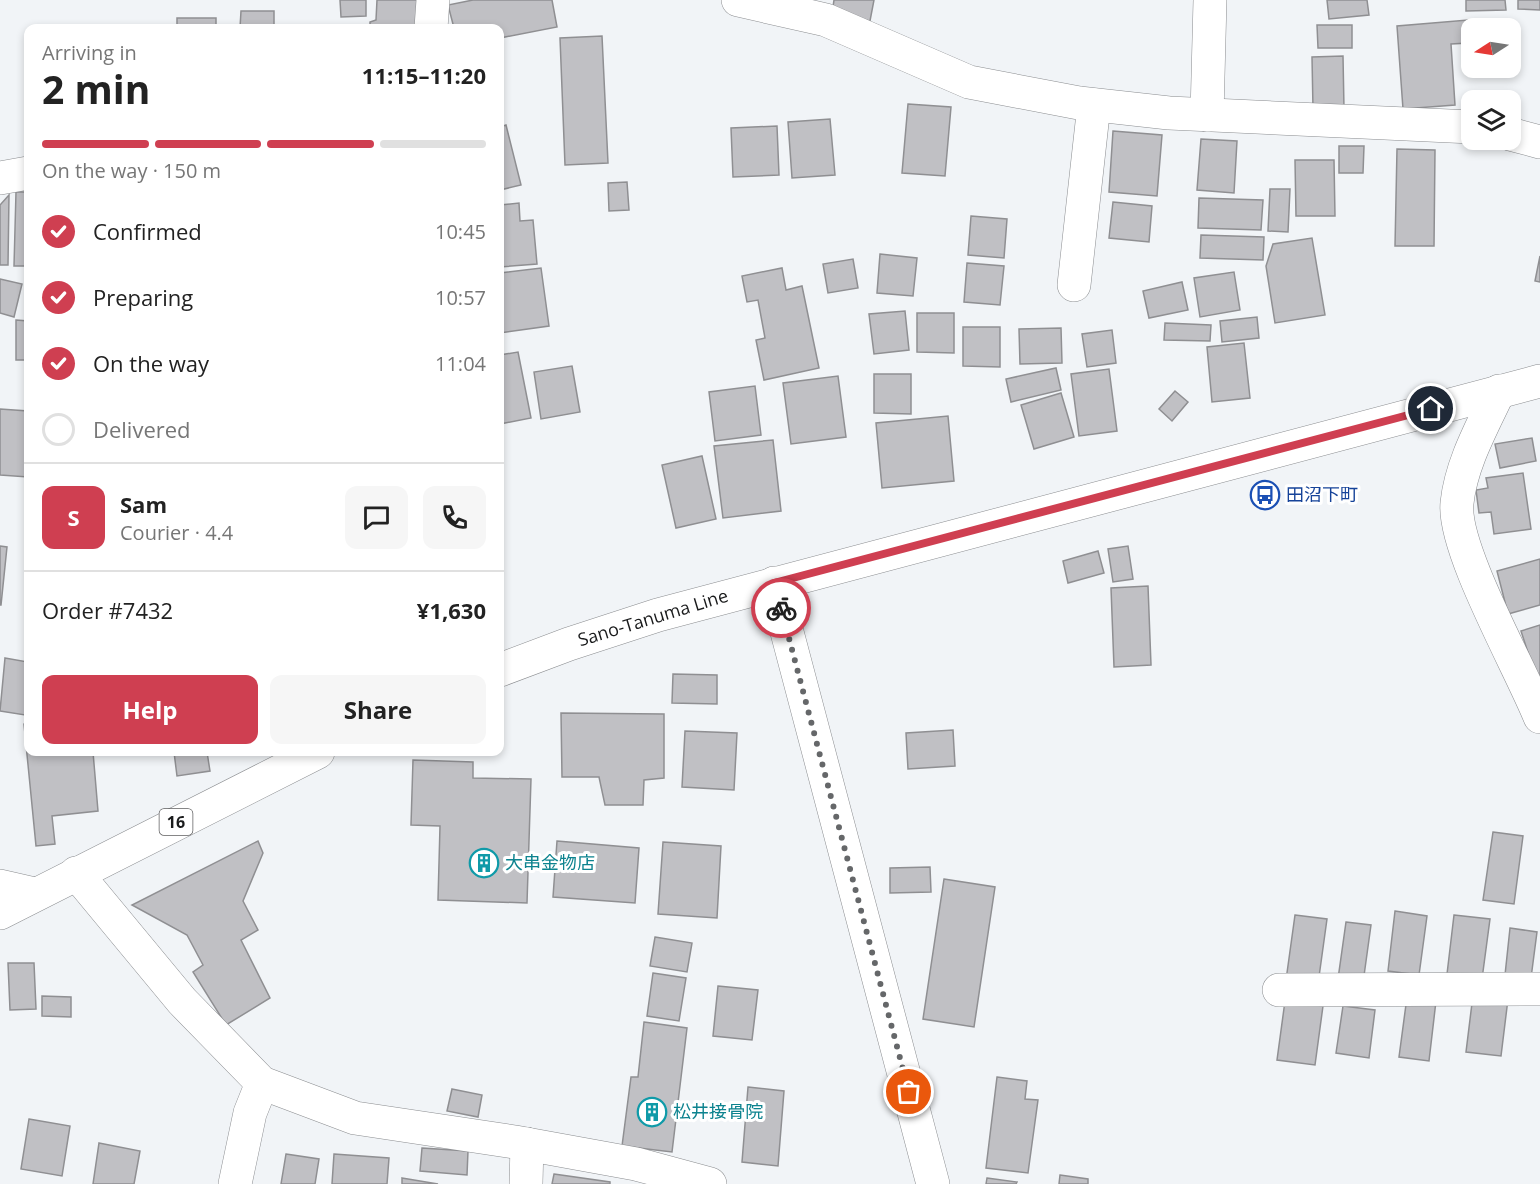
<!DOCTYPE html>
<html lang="en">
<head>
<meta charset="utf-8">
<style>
  body { margin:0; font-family:"Open Sans","Noto Sans JP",sans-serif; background:#f6f6f6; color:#222; height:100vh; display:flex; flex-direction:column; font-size:22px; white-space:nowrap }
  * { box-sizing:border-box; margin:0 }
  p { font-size:20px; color:#767676 }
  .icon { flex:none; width:33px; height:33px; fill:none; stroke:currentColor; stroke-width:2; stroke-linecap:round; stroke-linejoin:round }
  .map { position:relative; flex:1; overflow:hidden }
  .sheet { position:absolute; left:24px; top:24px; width:480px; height:732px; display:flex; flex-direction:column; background:#fff; border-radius:12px; box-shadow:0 3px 9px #0003 }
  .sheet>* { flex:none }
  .needle { width:39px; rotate:258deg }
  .buttons { position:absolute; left:1461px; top:18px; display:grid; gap:12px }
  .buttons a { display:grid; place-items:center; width:60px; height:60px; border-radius:12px; background:#fff; box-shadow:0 3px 9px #0003; font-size:30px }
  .pin { position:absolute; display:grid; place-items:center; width:51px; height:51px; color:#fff; margin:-26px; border:3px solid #fff; border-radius:50%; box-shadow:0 2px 6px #0007 }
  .courier { position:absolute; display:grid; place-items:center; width:60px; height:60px; margin:-30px; border:4px solid #cf3f51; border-radius:50%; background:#fff; color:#222; box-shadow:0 2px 8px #0007 }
  .head em { font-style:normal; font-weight:700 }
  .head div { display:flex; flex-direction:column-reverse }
  .head { display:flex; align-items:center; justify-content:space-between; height:102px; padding:0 18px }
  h1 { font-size:39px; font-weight:700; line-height:45px }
  .bar { display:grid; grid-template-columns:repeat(4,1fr); gap:9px 6px; align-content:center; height:72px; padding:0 18px }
  .bar i { height:8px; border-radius:4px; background:#e0e0e0 }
  .bar .active { background:#cf3f51 }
  .bar p { grid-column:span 4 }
  .line { display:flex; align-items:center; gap:15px; padding:0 18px; border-top:2px solid #e0e0e0 }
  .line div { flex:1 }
  .round { display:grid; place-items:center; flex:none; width:63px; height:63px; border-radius:12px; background:#f6f6f6 }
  ol { padding:0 18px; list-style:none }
  li { display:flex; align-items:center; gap:18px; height:66px }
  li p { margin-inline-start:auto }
  li .icon { padding:6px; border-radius:50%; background:#cf3f51; color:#fff; stroke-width:4 }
  li:last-child { color:#767676 }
  li i { width:33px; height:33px; border:3px solid #e0e0e0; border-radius:50% }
  .action { display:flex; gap:12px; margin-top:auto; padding:12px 18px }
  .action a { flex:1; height:69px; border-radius:12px; background:#cf3f51; color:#fff; font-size:24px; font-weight:700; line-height:69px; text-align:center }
  .action a+a { background:#f6f6f6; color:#222 }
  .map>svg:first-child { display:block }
</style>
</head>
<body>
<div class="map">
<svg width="1540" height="1184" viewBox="0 0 1540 1184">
  <rect width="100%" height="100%" fill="#f1f4f7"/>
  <g fill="#c0c0c4" stroke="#8f8f92" stroke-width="1.5">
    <polygon points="340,0 366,0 366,16 341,17"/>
    <polygon points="377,0 425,0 425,28 370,28 370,22 376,20"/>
    <polygon points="473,0 552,0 557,27 500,38 500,28 454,28 448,5"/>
    <polygon points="834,0 874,0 870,21 832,14"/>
    <polygon points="1327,0 1367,0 1369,15 1329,19"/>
    <polygon points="1466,0 1505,0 1506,10 1466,11"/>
    <polygon points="1518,0 1540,0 1540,10 1518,9"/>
    <polygon points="241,11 274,11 274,28 240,28"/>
    <rect x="177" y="18" width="39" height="10"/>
    <polygon points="1468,20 1469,43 1451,44 1455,105 1403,109 1397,26"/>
    <polygon points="85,25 116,26 116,28 85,28"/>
    <polygon points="1317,25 1352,25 1352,48 1318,48"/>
    <polygon points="602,36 608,163 565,165 560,38"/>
    <polygon points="1343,56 1344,109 1313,109 1312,57"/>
    <polygon points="908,104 951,107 945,176 902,173"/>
    <polygon points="830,119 835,175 792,178 788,122"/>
    <polygon points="506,125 521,185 500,190 500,127"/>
    <polygon points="777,126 779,175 733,177 731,128"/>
    <polygon points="1113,131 1162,135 1157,196 1109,192"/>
    <polygon points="1201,139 1237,141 1234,193 1197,190"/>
    <polygon points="1339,146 1364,146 1363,173 1339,173"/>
    <polygon points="1397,149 1435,150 1434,246 1395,246"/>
    <polygon points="1295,160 1334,160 1335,216 1296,216"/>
    <polygon points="627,182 629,210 609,211 608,183"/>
    <polygon points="1270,189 1290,189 1288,232 1268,231"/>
    <polygon points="16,192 28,192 28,266 14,266"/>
    <polygon points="9,195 8,265 0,265 0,205"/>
    <polygon points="1199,198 1263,200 1261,230 1198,228"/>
    <polygon points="1113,202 1152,206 1149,242 1109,238"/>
    <polygon points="519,203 520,221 533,220 537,264 500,267 500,205"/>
    <polygon points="971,216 1007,219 1004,258 968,255"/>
    <polygon points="1201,235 1264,237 1263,260 1200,258"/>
    <polygon points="1312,238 1325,315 1275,323 1266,266 1273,244"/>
    <polygon points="880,254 917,258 913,296 877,293"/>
    <polygon points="1540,256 1540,282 1535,281"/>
    <polygon points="853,259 858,288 828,293 823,264"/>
    <polygon points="967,263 1004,266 1000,305 964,302"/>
    <polygon points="541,268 549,326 500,333 500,273"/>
    <polygon points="782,268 786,290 802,286 819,368 764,380 756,340 765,338 758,300 747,302 742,276"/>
    <polygon points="1234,272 1240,310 1200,317 1194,278"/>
    <polygon points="0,279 22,284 14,317 0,313"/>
    <polygon points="1182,282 1188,310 1149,318 1143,291"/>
    <polygon points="905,311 909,350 874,354 869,314"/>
    <polygon points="917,313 954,313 954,353 917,352"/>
    <polygon points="1257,317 1259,338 1222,342 1220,321"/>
    <polygon points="16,320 28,321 28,360 16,360"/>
    <polygon points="1165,323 1211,325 1210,341 1164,340"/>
    <polygon points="963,327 1000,327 1000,367 963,366"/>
    <polygon points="1061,328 1062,363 1020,364 1019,329"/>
    <polygon points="1112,330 1116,363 1087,367 1082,334"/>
    <polygon points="1244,343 1250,398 1212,402 1207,347"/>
    <polygon points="518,352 531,418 500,424 500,355"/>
    <polygon points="572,366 580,412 541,419 534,372"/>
    <polygon points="1056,368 1061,390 1011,402 1006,379"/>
    <polygon points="1109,369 1117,431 1079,436 1071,374"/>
    <polygon points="874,374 911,374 911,414 874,413"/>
    <polygon points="838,376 846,437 791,444 783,383"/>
    <polygon points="755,386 761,435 715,441 709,392"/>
    <polygon points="1175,391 1188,402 1172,421 1159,409"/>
    <polygon points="1061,393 1074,437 1034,449 1021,405"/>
    <polygon points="0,409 28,411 28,477 0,475"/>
    <polygon points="948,416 954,481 882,488 876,423"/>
    <polygon points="1532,438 1536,461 1500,468 1495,444"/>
    <polygon points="773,440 781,511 723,518 714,446"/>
    <polygon points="702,456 716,519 676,528 662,465"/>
    <polygon points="1523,473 1531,529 1494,534 1491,512 1479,513 1476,490 1488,488 1486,478"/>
    <polygon points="0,546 7,547 1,605 0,605"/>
    <polygon points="1128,546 1133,579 1113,582 1108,549"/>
    <polygon points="1098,551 1104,573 1068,583 1063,561"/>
    <polygon points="1540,559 1540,605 1508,614 1497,571"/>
    <polygon points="1148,586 1151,665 1114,667 1111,588"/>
    <polygon points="1540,625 1540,690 1521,631"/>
    <polygon points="5,658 28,662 25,715 0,711"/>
    <polygon points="673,674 717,675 717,704 672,703"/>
    <polygon points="561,713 664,714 664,778 644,780 643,805 605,805 599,777 562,777"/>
    <polygon points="28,723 28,752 93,752 98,811 52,816 55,844 36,846 24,724"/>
    <polygon points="953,730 955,766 908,769 906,733"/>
    <polygon points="685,731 737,733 734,790 682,787"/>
    <polygon points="174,752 207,752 210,771 177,776"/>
    <polygon points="413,760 473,762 473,778 531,779 527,903 438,900 440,826 411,825"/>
    <polygon points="1493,832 1523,836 1514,904 1483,900"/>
    <polygon points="258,841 263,853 243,901 258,930 241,940 270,998 226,1025 193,972 203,965 187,935 132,905"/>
    <polygon points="557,841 639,848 635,903 553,897"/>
    <polygon points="663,842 721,846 717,918 658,914"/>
    <polygon points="930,867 931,892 890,893 890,868"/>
    <polygon points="944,879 995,887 974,1027 923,1019"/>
    <polygon points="1395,911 1427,916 1419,975 1388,971"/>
    <polygon points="1295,915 1327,919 1318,984 1286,980"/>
    <polygon points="1454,915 1490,919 1482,979 1447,974"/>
    <polygon points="1346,922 1371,925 1363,983 1338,979"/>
    <polygon points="1510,928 1537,932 1531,978 1505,975"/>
    <polygon points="655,937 692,943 687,972 650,966"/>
    <polygon points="8,963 34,963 36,1009 10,1010"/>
    <polygon points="653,973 686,978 679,1021 647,1016"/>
    <polygon points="718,986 758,990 752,1040 713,1036"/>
    <polygon points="1473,995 1508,999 1501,1056 1466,1052"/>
    <polygon points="42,996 71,997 71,1017 42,1016"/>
    <polygon points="1407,997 1436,1001 1429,1061 1399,1057"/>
    <polygon points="1285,1001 1323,1006 1315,1065 1277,1060"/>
    <polygon points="1343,1006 1375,1010 1369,1058 1336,1053"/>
    <polygon points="644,1022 687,1028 672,1152 622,1146 631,1077 638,1077"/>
    <polygon points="997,1077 1027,1081 1025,1099 1038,1100 1028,1173 986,1168"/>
    <polygon points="748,1087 784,1091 778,1166 742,1162"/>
    <polygon points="452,1089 482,1095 478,1117 447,1111"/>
    <polygon points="29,1119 70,1126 62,1176 21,1169"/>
    <polygon points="99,1143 140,1151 134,1184 93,1184"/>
    <polygon points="422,1148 468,1151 467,1175 420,1171"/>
    <polygon points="286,1154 319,1159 315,1184 281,1184"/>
    <polygon points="334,1154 389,1158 387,1184 332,1184"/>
    <polygon points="554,1174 610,1182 610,1184 552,1184"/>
    <polygon points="1060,1175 1088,1179 1088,1184 1059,1184"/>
    <polygon points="402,1178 438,1184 402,1184"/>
    <polygon points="987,1178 1017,1182 1016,1184 986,1184"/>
  </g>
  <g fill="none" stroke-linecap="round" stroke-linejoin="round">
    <g stroke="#8b8d90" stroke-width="34">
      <g id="minor">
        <polyline points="738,0 826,20 969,82 1079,103 1169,113 1472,127"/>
        <polyline points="431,28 433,0"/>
        <polyline points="1207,115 1210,0"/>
        <polyline points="1510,134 1540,142"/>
        <polyline points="0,178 28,173"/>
        <polyline points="1074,285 1094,105"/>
        <path d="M1499,391C1482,427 1461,464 1457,503C1452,548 1521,669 1540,717"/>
        <polyline points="774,583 933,1184"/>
        <polyline points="76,873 182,1001 262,1083 355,1118 515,1142 636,1164 710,1184"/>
        <polyline points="0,886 35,894"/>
        <polyline points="1279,990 1540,989"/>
        <polyline points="235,1184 250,1113 262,1083"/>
        <polyline points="526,1184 527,1144"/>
      </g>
    </g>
    <g stroke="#8b8d90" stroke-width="34">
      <g id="major">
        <polyline points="500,670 569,644 658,615 1540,381"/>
        <polyline points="0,913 318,752"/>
      </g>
    </g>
    <use href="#minor" stroke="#fff" stroke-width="33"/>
    <use href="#major" stroke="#fff" stroke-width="33"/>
  </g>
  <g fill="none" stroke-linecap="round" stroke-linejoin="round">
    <polyline stroke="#656769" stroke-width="6" stroke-dasharray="0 10.8" points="781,608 909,1092"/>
    <polyline stroke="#cf3f51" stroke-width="8" points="781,608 774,583 1431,409"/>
  </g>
  <defs>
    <g id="bus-ring" transform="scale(1.5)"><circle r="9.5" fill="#fff" stroke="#1a4fb4" stroke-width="1.5"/><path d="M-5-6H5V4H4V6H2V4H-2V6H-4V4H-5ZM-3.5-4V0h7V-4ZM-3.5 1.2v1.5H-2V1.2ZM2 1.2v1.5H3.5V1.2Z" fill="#1a4fb4"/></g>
    <g id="building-ring" transform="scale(1.5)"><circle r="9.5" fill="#fff" stroke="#0f9aa8" stroke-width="1.5"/><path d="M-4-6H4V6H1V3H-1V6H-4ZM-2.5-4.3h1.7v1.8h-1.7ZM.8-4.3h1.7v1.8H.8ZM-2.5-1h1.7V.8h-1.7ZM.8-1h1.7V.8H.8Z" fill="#0f9aa8"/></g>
  </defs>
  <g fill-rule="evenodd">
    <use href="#bus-ring" x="1265" y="495"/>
    <use href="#building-ring" x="484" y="863"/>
    <use href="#building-ring" x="652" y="1112"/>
  </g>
  <g text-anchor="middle" stroke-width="6" stroke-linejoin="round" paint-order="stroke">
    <rect fill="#fff" stroke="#5f5f60" stroke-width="1.5" x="159.5" y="809" width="33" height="26" rx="4.5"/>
    <g font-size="16" font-weight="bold" fill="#1a1b1c">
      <text x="176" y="828">16</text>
    </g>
    <g font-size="18" fill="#164399" stroke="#fff" text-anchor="start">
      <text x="1286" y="501">田沼下町</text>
    </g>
    <g font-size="18" fill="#1a1b1c" stroke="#fff">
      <text transform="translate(653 618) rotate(-17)" y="6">Sano-Tanuma Line</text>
    </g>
    <g font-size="18" fill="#0d838f" stroke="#fff" text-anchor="start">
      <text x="505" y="869">大串金物店</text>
      <text x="673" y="1118">松井接骨院</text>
    </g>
  </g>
</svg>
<div class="buttons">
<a><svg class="needle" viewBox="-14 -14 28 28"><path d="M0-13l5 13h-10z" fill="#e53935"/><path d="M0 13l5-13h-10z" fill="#767676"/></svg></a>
<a><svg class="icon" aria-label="layers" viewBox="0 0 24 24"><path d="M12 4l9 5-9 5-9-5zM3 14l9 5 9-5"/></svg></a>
</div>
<div class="pin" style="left:909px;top:1092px;background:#ea580c"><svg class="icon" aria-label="bag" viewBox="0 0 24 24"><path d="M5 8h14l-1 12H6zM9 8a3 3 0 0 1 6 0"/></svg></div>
<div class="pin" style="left:1431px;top:409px;background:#1f2937"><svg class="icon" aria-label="home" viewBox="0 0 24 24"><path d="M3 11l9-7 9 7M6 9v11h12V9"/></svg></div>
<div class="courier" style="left:781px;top:608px"><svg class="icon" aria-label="bike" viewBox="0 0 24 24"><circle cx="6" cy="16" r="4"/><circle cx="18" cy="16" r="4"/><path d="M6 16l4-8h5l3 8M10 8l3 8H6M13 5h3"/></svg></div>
<section class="sheet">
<div class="head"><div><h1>2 min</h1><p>Arriving in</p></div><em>11:15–11:20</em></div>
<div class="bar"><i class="active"></i><i class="active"></i><i class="active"></i><i></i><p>On the way · 150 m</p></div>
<ol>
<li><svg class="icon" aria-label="check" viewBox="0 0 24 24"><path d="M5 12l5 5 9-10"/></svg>Confirmed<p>10:45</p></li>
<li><svg class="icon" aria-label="check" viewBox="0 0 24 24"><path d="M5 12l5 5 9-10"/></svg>Preparing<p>10:57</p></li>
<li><svg class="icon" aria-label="check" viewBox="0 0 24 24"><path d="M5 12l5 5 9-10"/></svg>On the way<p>11:04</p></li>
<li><i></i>Delivered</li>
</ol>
<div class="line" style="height:108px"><b class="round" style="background:#cf3f51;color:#fff">S</b><div><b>Sam</b><p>Courier · 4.4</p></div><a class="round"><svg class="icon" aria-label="chat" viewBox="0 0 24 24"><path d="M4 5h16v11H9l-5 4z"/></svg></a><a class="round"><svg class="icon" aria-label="phone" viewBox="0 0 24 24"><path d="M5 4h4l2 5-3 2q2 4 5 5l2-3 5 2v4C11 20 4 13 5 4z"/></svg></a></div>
<div class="line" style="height:78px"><div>Order #7432</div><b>¥1,630</b></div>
<div class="action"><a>Help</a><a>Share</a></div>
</section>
</div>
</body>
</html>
